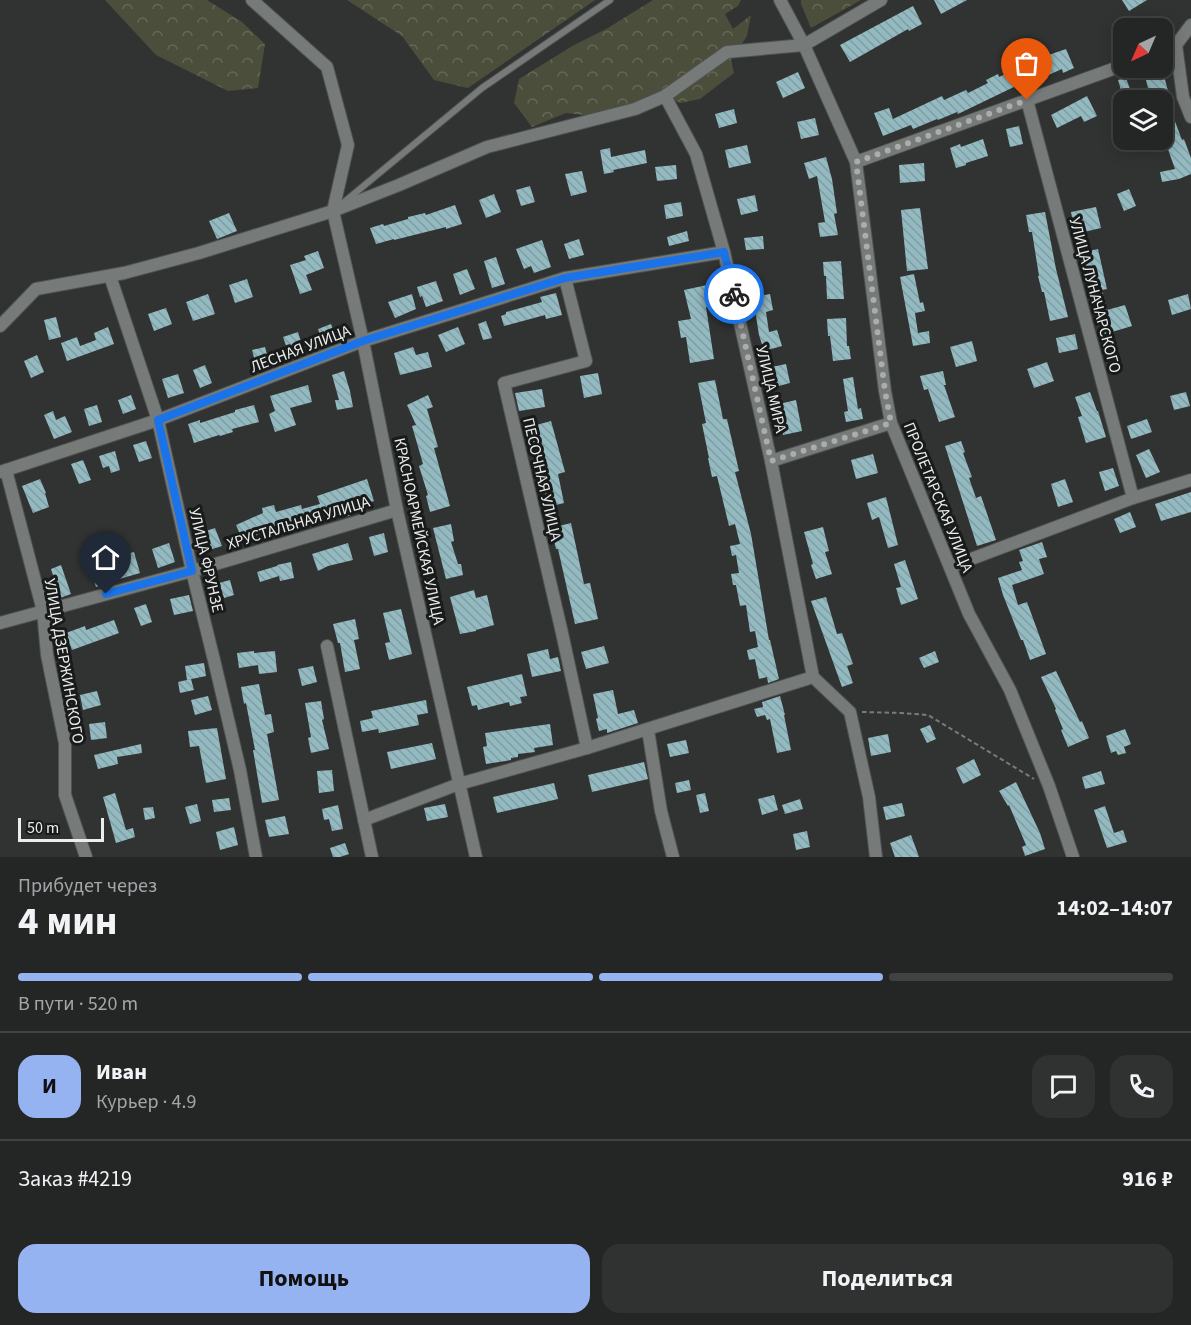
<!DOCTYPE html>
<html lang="ru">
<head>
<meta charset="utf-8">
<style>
  body { margin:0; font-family:"Source Sans 3",sans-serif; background:#303232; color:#f1f3f6; height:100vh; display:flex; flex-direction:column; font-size:22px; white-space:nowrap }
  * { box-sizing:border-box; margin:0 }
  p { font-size:20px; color:#a3a5a7 }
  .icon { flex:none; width:33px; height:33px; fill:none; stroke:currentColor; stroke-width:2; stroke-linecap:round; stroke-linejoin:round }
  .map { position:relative; height:857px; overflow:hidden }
  .side { display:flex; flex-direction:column; background:#242626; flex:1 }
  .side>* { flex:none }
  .needle { width:39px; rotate:224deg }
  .controls { position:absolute; left:1113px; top:18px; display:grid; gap:12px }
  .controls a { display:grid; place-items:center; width:60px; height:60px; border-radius:12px; background:#242626; box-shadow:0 3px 15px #0003,0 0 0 2px #414343; font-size:30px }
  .scale { position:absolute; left:18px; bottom:15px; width:86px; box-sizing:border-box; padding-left:6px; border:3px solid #eceeed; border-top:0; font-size:16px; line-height:21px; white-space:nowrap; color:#eceeed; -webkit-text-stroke:4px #191b1a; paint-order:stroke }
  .pin { position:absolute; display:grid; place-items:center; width:51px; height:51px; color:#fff; margin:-62px -26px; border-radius:50% 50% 50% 0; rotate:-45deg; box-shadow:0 0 6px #0007 }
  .pin .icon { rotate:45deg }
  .courier { position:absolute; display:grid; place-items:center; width:60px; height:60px; margin:-30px; border:4px solid #1a73e8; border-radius:50%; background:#fff; color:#222; box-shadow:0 2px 8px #0007 }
  .headline em { font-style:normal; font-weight:700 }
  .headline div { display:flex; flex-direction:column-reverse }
  .headline { display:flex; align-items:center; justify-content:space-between; height:102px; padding:0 18px }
  h1 { font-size:39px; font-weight:700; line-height:45px }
  .bar { display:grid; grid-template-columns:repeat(4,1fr); gap:9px 6px; align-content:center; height:72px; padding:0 18px }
  .bar i { height:8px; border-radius:4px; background:#414343 }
  .bar .selected { background:#95b2f1 }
  .bar p { grid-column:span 4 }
  .line { display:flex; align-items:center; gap:15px; padding:0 18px; border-top:2px solid #414343 }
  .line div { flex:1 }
  .round { display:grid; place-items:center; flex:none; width:63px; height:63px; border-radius:18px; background:#303232 }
  .action { display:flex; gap:12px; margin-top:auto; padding:12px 18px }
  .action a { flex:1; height:69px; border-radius:18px; background:#95b2f1; color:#111; font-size:24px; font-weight:700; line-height:69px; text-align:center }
  .action a+a { background:#303232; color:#f1f3f6 }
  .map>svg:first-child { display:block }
</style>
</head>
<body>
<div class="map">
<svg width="1191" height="857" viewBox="0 0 1191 857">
  <defs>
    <pattern id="forest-crowns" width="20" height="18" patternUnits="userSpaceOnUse" patternTransform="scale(1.5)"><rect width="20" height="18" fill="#4b4e3a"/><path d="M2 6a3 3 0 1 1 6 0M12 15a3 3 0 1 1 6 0" fill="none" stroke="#656857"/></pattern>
    <pattern id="building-back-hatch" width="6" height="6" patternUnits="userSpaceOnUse" patternTransform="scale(1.5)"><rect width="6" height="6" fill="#93bac1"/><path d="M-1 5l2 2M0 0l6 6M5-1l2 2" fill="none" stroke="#809da2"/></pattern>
  </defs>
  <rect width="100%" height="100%" fill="#303332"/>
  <g fill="url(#forest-crowns)">
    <polygon points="105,0 207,0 242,22 265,44 258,88 228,91 156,55"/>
    <polygon points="347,0 595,0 468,88 434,80 402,36"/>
    <polygon points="653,0 741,0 738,6 725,14 733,29 751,15 747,36 731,60 734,73 700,99 680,103 665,96 602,117 566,113 532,127 514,103 519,79 574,45 608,28"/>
    <polygon points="801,0 861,0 811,28 801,4"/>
  </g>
  <g fill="url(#building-back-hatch)">
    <polygon points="934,0 967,0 941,14"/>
    <polygon points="1122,0 1147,0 1129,11"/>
    <polygon points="913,6 922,24 909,31 908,29 850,62 840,45"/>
    <polygon points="1154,19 1158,28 1130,28 1130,27"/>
    <polygon points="1066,49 1074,68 1063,73 1062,69 1019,88 1018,85 958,114 957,112 938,120 937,119 913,129 911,125 883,136 874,113 889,108 893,119 942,96 944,100 966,90 968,93 988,83 986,80 998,74 999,77 1040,58"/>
    <polygon points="798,72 805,88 783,98 776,82"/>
    <polygon points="1163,72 1168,91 1164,92 1182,140 1184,139 1191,158 1191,174 1179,179 1162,182 1160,172 1175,169 1165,141 1162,142 1162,93 1150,96 1145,76"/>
    <polygon points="1126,78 1134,100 1124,100 1118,80"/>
    <polygon points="1087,96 1097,116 1084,122 1081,116 1057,128 1051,115"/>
    <polygon points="734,109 737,123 719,128 715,114"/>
    <polygon points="815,118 819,135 801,139 797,122"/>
    <polygon points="1019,126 1023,144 1010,147 1006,129"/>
    <polygon points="983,139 988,156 966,163 966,165 956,168 950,148 960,144 961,147"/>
    <polygon points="1136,140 1146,140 1148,148 1140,151"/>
    <polygon points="747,145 751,163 729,168 725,150"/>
    <polygon points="610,148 611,157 645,150 647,163 613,170 614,172 604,174 600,150"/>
    <polygon points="826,157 832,179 837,213 834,214 838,235 820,237 818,223 825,222 817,176 809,179 804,163"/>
    <polygon points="924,163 925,181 900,183 899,165"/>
    <polygon points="676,165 677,179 657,181 655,167"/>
    <polygon points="582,171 587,192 571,196 565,174"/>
    <polygon points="530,186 535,202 521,206 516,190"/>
    <polygon points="1129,189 1136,206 1124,211 1117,194"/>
    <polygon points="494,194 501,212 486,218 479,200"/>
    <polygon points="755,195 758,211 741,215 737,199"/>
    <polygon points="681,202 683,216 666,219 664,205"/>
    <polygon points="455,205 462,224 446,229 446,227 394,240 394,239 376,244 370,228 383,224 384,226 408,219 408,217 425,213 426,215"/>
    <polygon points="1096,207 1101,228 1075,234 1071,212"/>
    <polygon points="920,208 928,269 907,271 901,210"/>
    <polygon points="1045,212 1056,269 1068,317 1050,321 1044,292 1042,292 1038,276 1039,276 1032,232 1029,232 1026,215"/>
    <polygon points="229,213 237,231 217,239 209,221"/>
    <polygon points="687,231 689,241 669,246 667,237"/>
    <polygon points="763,236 764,249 746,250 744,238"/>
    <polygon points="579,239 584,255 569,259 564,244"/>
    <polygon points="542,240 551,267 534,273 531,266 524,269 516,249"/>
    <polygon points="1098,249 1107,289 1102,290 1107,310 1125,305 1132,326 1102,335 1085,268 1083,268 1079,253"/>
    <polygon points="318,251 324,268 306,275 312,290 300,294 290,265 306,260 304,256"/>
    <polygon points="496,257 505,284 492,288 484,261"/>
    <polygon points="841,261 844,299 827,299 826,276 824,276 823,262"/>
    <polygon points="467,269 475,289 460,295 453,274"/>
    <polygon points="914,274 920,303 923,302 925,311 915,313 918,333 929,331 930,343 913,346 900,277"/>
    <polygon points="247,279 253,297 235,303 229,285"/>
    <polygon points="436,281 443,301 426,307 422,296 420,297 417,287"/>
    <polygon points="707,285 712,306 706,307 714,359 690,363 686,337 681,338 678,321 691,319 684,290"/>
    <polygon points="556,293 562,315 546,319 545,315 504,326 501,316 506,314 506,312 542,302 540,297"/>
    <polygon points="208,294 215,314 193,321 186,302"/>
    <polygon points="412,294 416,309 395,318 388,302"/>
    <polygon points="770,294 773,310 766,312 769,332 777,330 782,346 764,351 759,335 753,297"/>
    <polygon points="1188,294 1191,309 1172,315 1168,300"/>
    <polygon points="166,308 172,324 154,331 148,314"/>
    <polygon points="56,317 61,337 49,340 44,320"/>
    <polygon points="846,318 847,346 849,346 851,359 833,361 830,336 828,336 827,319"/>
    <polygon points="486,321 492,338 483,340 478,324"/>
    <polygon points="331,324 337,341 324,346 318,329"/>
    <polygon points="108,327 114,344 67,361 61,343 77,337 80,346 96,340 94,333"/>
    <polygon points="458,327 465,344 446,352 438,335"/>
    <polygon points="298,332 304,352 290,357 283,337"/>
    <polygon points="1075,334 1078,349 1059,353 1056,338"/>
    <polygon points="972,341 977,361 956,367 950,347"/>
    <polygon points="265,347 270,366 257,369 252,350"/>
    <polygon points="413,347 416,355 428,352 432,367 400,375 394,353"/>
    <polygon points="37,355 44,372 31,378 24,361"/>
    <polygon points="1047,362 1054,381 1034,388 1027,369"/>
    <polygon points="786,364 790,383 771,388 767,368"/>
    <polygon points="205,365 212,383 200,388 193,370"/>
    <polygon points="344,371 350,391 353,407 337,410 335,400 339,400 332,375"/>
    <polygon points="943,371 946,385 944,385 955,417 939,422 928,389 924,390 920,376"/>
    <polygon points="598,373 602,394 584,398 580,376"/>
    <polygon points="178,374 184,393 168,398 162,379"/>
    <polygon points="853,377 858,409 861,408 863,419 846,422 844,412 848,411 843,379"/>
    <polygon points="715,380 723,419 727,419 739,471 735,472 751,534 769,640 770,640 779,679 768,683 767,677 759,679 755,659 749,660 747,650 758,647 755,631 750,632 746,605 740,606 736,585 733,585 731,574 739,573 736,555 732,556 730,546 740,544 735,524 729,526 717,476 712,477 708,458 709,458 702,424 706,423 698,383"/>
    <polygon points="308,385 312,402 290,408 296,425 275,432 269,414 275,411 270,396"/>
    <polygon points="542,389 545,407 519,411 515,393"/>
    <polygon points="1090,392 1097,411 1098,411 1106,437 1086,443 1078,417 1082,416 1075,397"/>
    <polygon points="1186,392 1190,406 1174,410 1170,396"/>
    <polygon points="131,395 136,409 123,414 118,400"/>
    <polygon points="428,395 433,407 427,409 438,447 434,448 450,506 430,512 426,496 428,495 419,466 423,464 412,426 416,425 407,405"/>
    <polygon points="796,400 802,431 783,435 781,419 779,420 775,405"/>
    <polygon points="97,405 102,422 89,426 84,409"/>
    <polygon points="254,405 259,422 232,429 233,432 220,436 219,435 194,443 188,424 200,420 200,423 235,412 235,410"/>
    <polygon points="53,411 56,420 65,416 72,432 54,439 44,415"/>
    <polygon points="1147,419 1152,432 1131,439 1127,426"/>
    <polygon points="551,421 565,472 558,474 564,503 548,507 545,492 546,491 535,444 534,445 529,427"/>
    <polygon points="146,441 152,458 139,462 133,445"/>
    <polygon points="961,441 965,452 963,453 972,477 969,478 976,498 981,496 996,540 977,546 945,446"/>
    <polygon points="1149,449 1160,472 1146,478 1136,455"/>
    <polygon points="115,451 120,470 111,473 109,466 103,468 99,456"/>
    <polygon points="873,454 878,473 856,479 851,460"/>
    <polygon points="83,460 91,480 79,484 71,464"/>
    <polygon points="1113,468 1119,486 1105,491 1099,472"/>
    <polygon points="40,479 46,493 45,493 49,507 33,513 22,486"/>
    <polygon points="367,479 374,501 358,506 360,512 345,517 341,506 316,514 317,520 269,533 268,530 243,541 236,525 263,513 262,508 274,505 276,512 301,505 302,509 320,504 317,496"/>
    <polygon points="1065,479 1073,502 1058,507 1051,484"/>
    <polygon points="1191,492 1191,512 1161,521 1155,504"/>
    <polygon points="886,497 898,545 888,548 879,517 872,520 867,503"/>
    <polygon points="1130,512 1136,527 1120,533 1114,519"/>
    <polygon points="571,523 584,584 590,583 598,619 575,624 558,549 556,549 551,528"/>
    <polygon points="451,524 454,541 451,542 458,564 461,564 463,575 446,579 433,528"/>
    <polygon points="823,527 829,551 825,552 832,574 816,579 811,565 813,564 804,532"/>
    <polygon points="215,528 222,546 209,550 203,532"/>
    <polygon points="384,533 388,552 374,556 369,537"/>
    <polygon points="1042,542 1047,557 1039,559 1044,574 1012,585 1018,605 1027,602 1046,654 1030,660 1023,640 1021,640 1003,595 998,578 1022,570 1019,562 1023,561 1019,550"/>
    <polygon points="169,543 175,562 158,568 152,549"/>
    <polygon points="348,543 353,560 328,566 318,571 312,554"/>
    <polygon points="134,552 140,573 116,580 96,587 87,558 95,555 98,565 119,558 119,556"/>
    <polygon points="905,560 918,599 901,605 896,588 901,587 894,564"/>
    <polygon points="291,562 294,578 280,581 279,576 260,582 257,572 277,566 277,565"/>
    <polygon points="61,565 71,594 60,598 51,569"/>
    <polygon points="230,580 234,595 224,598 219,583"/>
    <polygon points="474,590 476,598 487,595 494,625 476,630 476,631 460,634 450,597"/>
    <polygon points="189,595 193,611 174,615 170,599"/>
    <polygon points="826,597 837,634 842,633 853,664 847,666 853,683 842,687 811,601"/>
    <polygon points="146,604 152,622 141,626 134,608"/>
    <polygon points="401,609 412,654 389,660 385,643 390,642 383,613"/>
    <polygon points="355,619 359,639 354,640 360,669 345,672 340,643 338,643 333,624"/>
    <polygon points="114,620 119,633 72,650 66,633 85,626 86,630"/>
    <polygon points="604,646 609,663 586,669 581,652"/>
    <polygon points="548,649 550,659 558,657 561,671 532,677 527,654"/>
    <polygon points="254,651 254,653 275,651 277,672 259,674 258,665 239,668 237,653"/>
    <polygon points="935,651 939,662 924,668 919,658"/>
    <polygon points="204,663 206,676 187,680 185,666"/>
    <polygon points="313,666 317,682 302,686 298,669"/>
    <polygon points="1056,671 1080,722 1082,721 1089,738 1068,747 1061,730 1063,729 1055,710 1056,709 1041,677"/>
    <polygon points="522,674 527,696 520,697 522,703 510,706 509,702 478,710 477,705 472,706 467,687"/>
    <polygon points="191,679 194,690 180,693 178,682"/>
    <polygon points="259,684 265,715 271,714 274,732 267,734 279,800 262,803 253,750 255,750 246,703 244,704 241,687"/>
    <polygon points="613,690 618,714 634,710 638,723 607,733 607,729 599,731 596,719 598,718 593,694"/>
    <polygon points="97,691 101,705 83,710 80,695"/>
    <polygon points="208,696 212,710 195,715 191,700"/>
    <polygon points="780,696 785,715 784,715 791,750 777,753 770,719 767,720 765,715 757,717 754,709 763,707 762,702"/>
    <polygon points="426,700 428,713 417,715 419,725 379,733 378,729 362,732 360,721 373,718 371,711"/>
    <polygon points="321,701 324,719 322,720 329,749 311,753 308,738 311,737 305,703"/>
    <polygon points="105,722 107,738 91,740 89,724"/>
    <polygon points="550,724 553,745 534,748 535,752 518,754 518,757 511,758 511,760 486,764 483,747 487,746 485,733"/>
    <polygon points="930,725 936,739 927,743 920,729"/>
    <polygon points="217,728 226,779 206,783 199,746 190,747 188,731"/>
    <polygon points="1125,729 1131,744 1124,747 1126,753 1118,755 1116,751 1111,753 1106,736"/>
    <polygon points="888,734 891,752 871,756 868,738"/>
    <polygon points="686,740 689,753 670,757 667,744"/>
    <polygon points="432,743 436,759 391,769 387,752"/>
    <polygon points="141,744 142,753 117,757 118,764 98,769 94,755"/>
    <polygon points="974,759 981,775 963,784 956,768"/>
    <polygon points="644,762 648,779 592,792 588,775"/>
    <polygon points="332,770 334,791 319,793 317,771"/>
    <polygon points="1101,771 1105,784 1085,789 1082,777"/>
    <polygon points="689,780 691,790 677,793 675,783"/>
    <polygon points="1016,782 1040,833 1045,849 1025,856 1022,847 1026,845 1009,805 1008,806 999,791"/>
    <polygon points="554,783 558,799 497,813 493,797"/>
    <polygon points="115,793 126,830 133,828 135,837 116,843 103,797"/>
    <polygon points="705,793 709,811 700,813 696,795"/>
    <polygon points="774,795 778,810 762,815 758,799"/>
    <polygon points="229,798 231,810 214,812 212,800"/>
    <polygon points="800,799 803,809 785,814 782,805"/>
    <polygon points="902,803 905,816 886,820 883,807"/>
    <polygon points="197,804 201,821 190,824 185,807"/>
    <polygon points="445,804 448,817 427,821 424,808"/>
    <polygon points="338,805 343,829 332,831 329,819 324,820 322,809"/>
    <polygon points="1105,806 1114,833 1123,830 1127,842 1107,848 1094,810"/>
    <polygon points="153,807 155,818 145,820 143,808"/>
    <polygon points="285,816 289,834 269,837 265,820"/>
    <polygon points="234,827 238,845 220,850 216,832"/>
    <polygon points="807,831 810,847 796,850 793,834"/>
    <polygon points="911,835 919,857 895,857 890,843"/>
    <polygon points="345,843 349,854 340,857 333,857 330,848"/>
  </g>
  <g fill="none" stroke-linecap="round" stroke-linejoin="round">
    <g stroke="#4f5251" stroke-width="8">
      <polyline id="lane" points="343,203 482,88 610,0"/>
    </g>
    <g stroke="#4f5251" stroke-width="14">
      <g id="street">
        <polyline points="252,0 327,67 348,145 333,211 363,341 397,510 476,857"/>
        <polyline points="780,0 804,45 856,162 885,391 891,423 969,614 1010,690 1049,786 1073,857"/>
        <polyline points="1176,45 1183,97 1191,117"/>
        <polyline points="1176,45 1191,25"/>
        <polyline points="1162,50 1176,45"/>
        <polyline points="665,96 727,52 804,45 881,0"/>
        <polyline points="1027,100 1133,498"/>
        <polyline points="856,162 1124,65"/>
        <polyline points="110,276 158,420 192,571 214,660 240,770 256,857"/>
        <polyline points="565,278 586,361 504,383 562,633 587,748"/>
        <polyline points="0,326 36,289 124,273 199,253 333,211 399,185 487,147 635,109 665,96 696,154 724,252 771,461 813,677 850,712 869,797 876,857"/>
        <polyline points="771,461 891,423"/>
        <polyline points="6,470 43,611 47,655 65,743 65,795 86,857"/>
        <polyline points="0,472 158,420 363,341 565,278 724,252"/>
        <polyline points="950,567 1133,498 1191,480"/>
        <polyline points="0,623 192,571 397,510"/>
        <polyline points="327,646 372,857"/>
        <polyline points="648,730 661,811 673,857"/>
        <polyline points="364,820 459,784 587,748 813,677"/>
      </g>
    </g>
    <polyline stroke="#797c7b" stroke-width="2" stroke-dasharray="4.5 3" stroke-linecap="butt" points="862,712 902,713 928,715 1034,779"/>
    <use href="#lane" stroke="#767a78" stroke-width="6"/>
    <use href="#street" stroke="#767a78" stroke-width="12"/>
  </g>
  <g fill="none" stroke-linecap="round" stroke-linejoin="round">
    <polyline stroke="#aaadac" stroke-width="6" stroke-dasharray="0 10.8" points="734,294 771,461 891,423 885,391 856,162 1027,100"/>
    <polyline stroke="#1a73e8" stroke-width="8" points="106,594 192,571 158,420 363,341 565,278 724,252 734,294"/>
  </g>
  <g text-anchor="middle" stroke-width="6" stroke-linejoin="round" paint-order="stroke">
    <g font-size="16" fill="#eceeed" stroke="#191b1a">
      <text transform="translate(1096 295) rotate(75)" y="6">УЛИЦА ЛУНАЧАРСКОГО</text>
      <text transform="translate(300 348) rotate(-21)" y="6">ЛЕСНАЯ УЛИЦА</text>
      <text transform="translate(772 389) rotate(77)" y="6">УЛИЦА МИРА</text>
      <text transform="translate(543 479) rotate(77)" y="6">ПЕСОЧНАЯ УЛИЦА</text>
      <text transform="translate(939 497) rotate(68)" y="6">ПРОЛЕТАРСКАЯ УЛИЦА</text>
      <text transform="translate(298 522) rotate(-17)" y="6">ХРУСТАЛЬНАЯ УЛИЦА</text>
      <text transform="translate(420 531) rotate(78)" y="6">КРАСНОАРМЕЙСКАЯ УЛИЦА</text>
      <text transform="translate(207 560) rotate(77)" y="6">УЛИЦА ФРУНЗЕ</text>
      <text transform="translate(65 661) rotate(80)" y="6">УЛИЦА ДЗЕРЖИНСКОГО</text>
    </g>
  </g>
</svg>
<div class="controls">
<a><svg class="needle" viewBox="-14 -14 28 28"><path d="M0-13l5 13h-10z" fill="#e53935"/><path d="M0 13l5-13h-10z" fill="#a3a5a7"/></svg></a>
<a><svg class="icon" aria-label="layers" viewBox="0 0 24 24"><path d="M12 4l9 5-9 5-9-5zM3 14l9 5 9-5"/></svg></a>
</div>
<div class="scale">50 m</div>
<div class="pin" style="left:1027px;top:100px;background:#ea580c"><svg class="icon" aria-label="bag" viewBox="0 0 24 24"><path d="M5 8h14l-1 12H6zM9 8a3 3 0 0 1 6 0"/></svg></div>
<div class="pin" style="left:106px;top:594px;background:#1f2937"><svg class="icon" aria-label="home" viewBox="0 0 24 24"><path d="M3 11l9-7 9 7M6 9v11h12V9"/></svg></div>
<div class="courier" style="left:734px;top:294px"><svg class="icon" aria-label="bike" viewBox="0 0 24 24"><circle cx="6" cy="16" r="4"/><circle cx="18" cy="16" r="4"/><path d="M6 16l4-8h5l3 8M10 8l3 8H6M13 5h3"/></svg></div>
</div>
<section class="side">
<div class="headline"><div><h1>4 мин</h1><p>Прибудет через</p></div><em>14:02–14:07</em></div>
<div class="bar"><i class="selected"></i><i class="selected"></i><i class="selected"></i><i></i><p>В пути · 520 m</p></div>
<div class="line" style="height:108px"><b class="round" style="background:#95b2f1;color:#111">И</b><div><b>Иван</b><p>Курьер · 4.9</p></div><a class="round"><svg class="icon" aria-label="chat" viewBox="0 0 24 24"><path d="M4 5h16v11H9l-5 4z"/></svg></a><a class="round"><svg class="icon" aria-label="phone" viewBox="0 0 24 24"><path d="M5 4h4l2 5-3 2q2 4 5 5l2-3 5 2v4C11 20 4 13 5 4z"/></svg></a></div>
<div class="line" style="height:78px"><div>Заказ #4219</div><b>916 ₽</b></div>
<div class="action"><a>Помощь</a><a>Поделиться</a></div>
</section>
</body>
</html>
